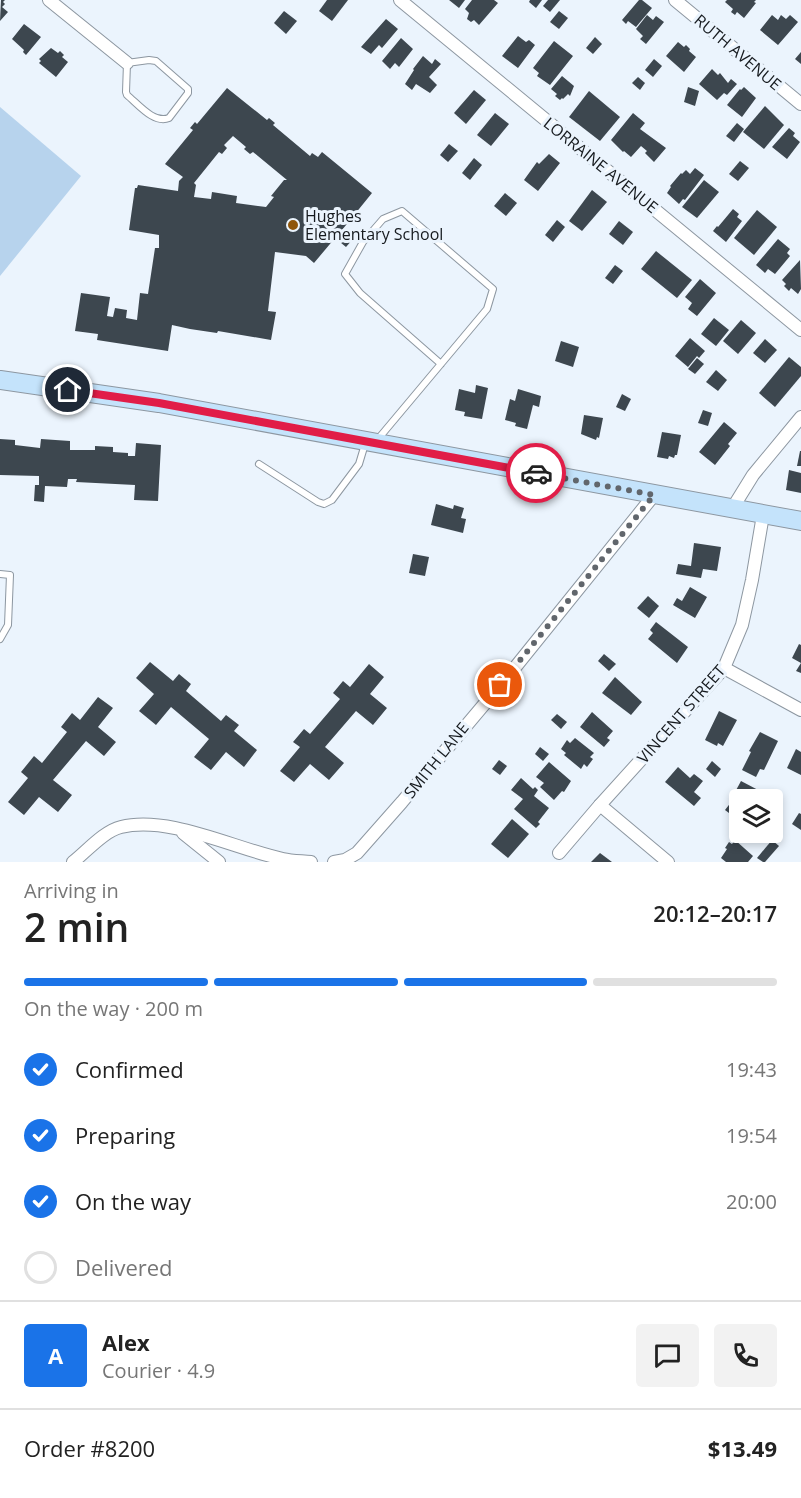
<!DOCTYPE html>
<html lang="en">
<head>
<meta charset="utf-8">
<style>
  body { margin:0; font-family:"Open Sans",sans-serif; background:#f2f2f2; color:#222; height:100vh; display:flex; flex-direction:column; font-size:22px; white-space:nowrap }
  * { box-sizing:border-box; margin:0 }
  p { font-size:20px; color:#767676 }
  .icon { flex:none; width:33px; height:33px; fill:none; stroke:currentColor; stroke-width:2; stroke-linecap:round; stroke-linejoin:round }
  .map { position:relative; height:862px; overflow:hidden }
  .drawer { display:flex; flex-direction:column; background:#fff; flex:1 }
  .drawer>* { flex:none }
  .buttons { position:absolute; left:729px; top:789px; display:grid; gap:12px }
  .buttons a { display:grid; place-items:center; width:54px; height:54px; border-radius:6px; background:#fff; box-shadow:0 3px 9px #0003; font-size:30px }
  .pin { position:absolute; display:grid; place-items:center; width:51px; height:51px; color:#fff; margin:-26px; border:3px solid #fff; border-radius:50%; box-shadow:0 2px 6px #0007 }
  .courier { position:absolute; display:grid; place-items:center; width:60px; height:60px; margin:-30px; border:4px solid #e11d48; border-radius:50%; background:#fff; color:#222; box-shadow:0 2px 8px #0007 }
  .headline em { font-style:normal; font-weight:600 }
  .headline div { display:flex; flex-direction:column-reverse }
  .headline { display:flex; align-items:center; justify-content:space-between; height:102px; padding:0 24px }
  h1 { font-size:39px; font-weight:600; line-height:45px }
  .bar { display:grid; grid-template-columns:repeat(4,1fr); gap:9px 6px; align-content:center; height:72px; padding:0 24px }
  .bar i { height:8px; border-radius:4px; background:#e0e0e0 }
  .bar .selected { background:#1a73e8 }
  .bar p { grid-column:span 4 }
  .line { display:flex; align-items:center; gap:15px; padding:0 24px; border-top:2px solid #e0e0e0 }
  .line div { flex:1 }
  .round { display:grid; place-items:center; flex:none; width:63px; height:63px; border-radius:6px; background:#f2f2f2 }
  ol { padding:0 24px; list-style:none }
  li { display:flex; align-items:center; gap:18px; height:66px }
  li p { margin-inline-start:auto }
  li .icon { padding:6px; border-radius:50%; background:#1a73e8; color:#fff; stroke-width:4 }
  li:last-child { color:#767676 }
  li i { width:33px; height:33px; border:3px solid #e0e0e0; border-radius:50% }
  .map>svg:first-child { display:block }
</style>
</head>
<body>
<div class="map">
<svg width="801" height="862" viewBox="0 0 801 862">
  <rect width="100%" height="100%" fill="#ebf4fd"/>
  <polygon fill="#b7d3ed" points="0,107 81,176 0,276"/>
  <g fill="#3d474f" fill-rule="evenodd">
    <polygon points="1,0 5,0 3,2 5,4 2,7 8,12 0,21"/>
    <polygon points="327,0 348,0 332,21 319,11"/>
    <polygon points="449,0 465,0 459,8"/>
    <polygon points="472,0 494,0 498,3 479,25 474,20 471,22 467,19 469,13 465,9"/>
    <polygon points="530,0 542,0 536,8 529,2"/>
    <polygon points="548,0 560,0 550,12 543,6"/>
    <polygon points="639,0 642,0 652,8 636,27 628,21 626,24 622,20"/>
    <polygon points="727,0 756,0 754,2 756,3 744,18 737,12 735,15 731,12 733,9 725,2"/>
    <polygon points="284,11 297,21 286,34 274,23"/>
    <polygon points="559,11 568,18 559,29 550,22"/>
    <polygon points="647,15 653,20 656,16 664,22 646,44 640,39 643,36 636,29"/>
    <polygon points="772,15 778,20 781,15 786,19 790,15 798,22 778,45 760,30"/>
    <polygon points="386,19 398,29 382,48 379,45 371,54 361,47"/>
    <polygon points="24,24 41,37 26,55 23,52 24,50 12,39"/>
    <polygon points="518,36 526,42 529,40 535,45 518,68 502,56"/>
    <polygon points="595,37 602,44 593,54 586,48"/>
    <polygon points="401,38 413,49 399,67 395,63 390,69 382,61"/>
    <polygon points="554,41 573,56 550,85 537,76 539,73 533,68"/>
    <polygon points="678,42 684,47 686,45 690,49 689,51 696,57 684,72 666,56"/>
    <polygon points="51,48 58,53 60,51 64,55 62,57 68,62 56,77 39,63 41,61 39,59"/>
    <polygon points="801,52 801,64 795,59"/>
    <polygon points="423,56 432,64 435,59 441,64 429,77 437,85 430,93 416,84 412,90 405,84 414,70 413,69"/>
    <polygon points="654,59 662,66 653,77 645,70"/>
    <polygon points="712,69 718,75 720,73 728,83 731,79 737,84 727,95 724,93 717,100 699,84"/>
    <polygon points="562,76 574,86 570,96 568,94 563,99 562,98 560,100 555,96 557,94 551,89"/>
    <polygon points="638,77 645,83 640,90 632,83"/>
    <polygon points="688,87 699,91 695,106 684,102"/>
    <polygon points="744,87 756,98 742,117 727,105 740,89 741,90"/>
    <path d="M227,88L267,120L269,118L275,123L273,125L310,156L312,153L318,157L322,152L372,193L342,230L353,239L346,247L335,238L314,263L306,256L275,252L268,311L276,312L271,340L218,331L217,333L190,329L172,325L168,351L97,340L98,334L75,331L81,293L110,297L107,316L113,317L115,308L127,310L126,318L137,320L140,293L148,294L155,248H159V235L129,230L135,188H137L138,185L178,191L179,181L183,177L165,164L193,130L190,128L195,122L197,124ZM233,136L246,147L244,149L250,154L253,152L287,180H284L271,196L274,197L266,207L236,203L237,196L212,192L211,199L194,197L196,185L194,183L219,152L222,154L227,148L224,145Z"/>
    <polygon points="474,90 486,100 466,124 454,113"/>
    <polygon points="589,91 620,117 600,141 569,117"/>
    <polygon points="765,106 784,125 764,149 743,132"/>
    <polygon points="495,113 509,124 491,146 477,135"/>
    <polygon points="633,113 645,123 640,129 666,148 654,162 645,153 647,151 641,146 631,157 624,151 623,152 611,140"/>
    <polygon points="737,123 744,129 734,142 726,136"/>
    <polygon points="789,128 795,133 793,136 800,142 787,159 772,147"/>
    <polygon points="449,144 458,151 448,162 440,155"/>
    <polygon points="549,154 560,163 538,191 524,180 537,162 539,164"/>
    <polygon points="474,158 482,165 470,180 462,173"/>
    <polygon points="740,161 749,168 738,181 729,174"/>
    <polygon points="695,168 704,175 685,200 683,199 679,204 667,193 671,187 670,186 681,173 682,174 686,170 690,174"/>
    <polygon points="704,180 719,192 697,218 682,207"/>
    <polygon points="592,190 607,202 582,231 569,221"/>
    <polygon points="505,193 517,203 506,216 494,206"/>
    <polygon points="733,209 739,214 737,217 742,221 726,242 713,231 717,226 718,227"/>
    <polygon points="757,210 777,227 754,255 734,238"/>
    <polygon points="557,220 565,227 553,242 545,235"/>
    <polygon points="619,221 633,232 623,245 609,234"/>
    <polygon points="778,239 790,249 787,253 790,256 775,274 768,269 765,273 756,265"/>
    <polygon points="656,251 692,280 677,298 641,269"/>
    <polygon points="800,260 801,289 798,294 791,288 789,291 784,286 786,284 782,280"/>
    <polygon points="615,265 623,271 613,284 605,278"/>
    <polygon points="700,279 716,293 697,316 688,309 692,303 685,297"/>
    <polygon points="714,318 729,330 716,346 701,334"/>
    <polygon points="741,320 756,333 738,354 723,341"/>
    <polygon points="690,338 705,351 699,358 697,356 688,367 675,356"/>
    <polygon points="765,339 777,350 765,363 753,353"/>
    <polygon points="561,341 579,347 573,367 555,361"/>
    <polygon points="789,357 801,367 801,376 775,407 759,393"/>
    <polygon points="697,358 704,364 695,374 688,369"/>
    <polygon points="716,370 727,380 718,391 706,382"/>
    <polygon points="476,385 488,388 482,419 464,416 465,412 455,410 459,389 475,393"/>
    <polygon points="518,389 541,396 539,407 533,405 527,429 515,426 516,423 505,420 510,399 515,401"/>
    <polygon points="622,394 631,399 625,411 616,407"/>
    <polygon points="703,410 712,413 708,426 698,423"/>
    <polygon points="584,415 603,418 599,438 597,437 596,440 581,434"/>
    <polygon points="724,422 737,433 728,444 730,446 715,465 699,452"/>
    <polygon points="662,432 681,435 677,455 675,455 674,458 669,456 668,459 657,457"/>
    <polygon points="0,439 15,440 15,445 40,448 41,439 70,441 70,450 95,450 95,446 113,447 113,452 128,453 128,456 135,456 136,443 161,445 158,501 134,500 135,485 76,482 77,479 68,479 67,487 45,486 44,502 34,501 35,485 39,485 39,476 0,475"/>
    <polygon points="800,451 801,451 801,466 797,466"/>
    <polygon points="789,470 801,473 801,493 786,490"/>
    <polygon points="436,504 453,509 454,505 464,508 461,518 466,519 463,533 431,525"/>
    <polygon points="694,543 721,547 717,571 703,569 701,578 676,574 678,564 691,566"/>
    <polygon points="413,554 429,557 425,576 409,573"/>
    <polygon points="690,587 707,597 695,618 673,605 677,598 682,601"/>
    <polygon points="648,596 659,606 649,618 637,608"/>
    <polygon points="656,622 688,647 677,663 648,639 653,633 650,630"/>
    <polygon points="799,644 801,645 801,673 796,671 801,663 792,658"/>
    <polygon points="604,654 616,664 609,671 598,661"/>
    <polygon points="150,662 173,681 179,674 191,684 186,691 221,721 226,715 239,725 234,731 257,750 244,767 226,752 211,770 194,757 209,739 171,707 156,725 139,711 154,694 136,678"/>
    <polygon points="369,664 384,677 370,694 387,708 373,725 356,711 325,747 344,763 329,780 310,764 294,782 280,771 300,747 293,742 304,729 310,734 340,699 333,693 343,681 350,687"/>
    <polygon points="615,677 642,702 631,715 602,693"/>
    <polygon points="98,697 113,708 98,727 116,742 104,756 86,741 53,780 72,795 58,812 39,797 24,815 8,802 28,778 21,772 34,756 42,763 67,732 61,727 72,713 80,720"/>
    <polygon points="719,711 737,720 723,746 718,743 717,746 705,740"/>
    <polygon points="592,712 613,731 607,738 610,740 604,747 580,727"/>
    <polygon points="557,714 567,722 561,729 551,720"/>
    <polygon points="760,732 778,741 764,770 760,769 756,777 742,770 751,752 749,751"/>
    <polygon points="575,738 594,753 590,757 593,759 587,767 584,764 581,769 564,755 566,753 561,749 567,740 570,743"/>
    <polygon points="540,747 549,754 543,761 535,754"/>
    <polygon points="796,749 801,752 801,775 787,768"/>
    <polygon points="499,760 507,766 500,775 492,769"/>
    <polygon points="712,761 721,769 715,777 706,769"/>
    <polygon points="549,762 571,781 564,792 562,791 554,800 540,787 544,783 536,777"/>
    <polygon points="678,767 690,778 694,774 703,781 694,792 701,798 694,806 665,782"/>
    <polygon points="521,778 533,789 535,787 538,790 534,796 549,808 538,822 540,824 536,828 514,809 523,799 511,790"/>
    <polygon points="741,781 760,791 755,800 745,800 734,794"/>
    <polygon points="732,801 740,808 738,813 736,812 733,816 725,810"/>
    <polygon points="799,813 801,814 801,830 792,824"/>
    <polygon points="512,819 529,834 508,858 491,844"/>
    <polygon points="735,840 753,856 748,862 726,862 721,858 727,849 725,848 729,842 732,844"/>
    <polygon points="772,840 779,846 765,862 763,862 757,858"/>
    <polygon points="600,853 612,862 591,862"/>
  </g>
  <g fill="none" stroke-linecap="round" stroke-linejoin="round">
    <g stroke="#8d97a1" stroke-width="8">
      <g id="lane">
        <path d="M149,60L156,61L188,89V93L169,118C154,124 139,105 127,95L126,92L127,63Z"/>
        <polyline points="378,439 487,309 493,289 402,211 383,219 363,242 345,274 360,293 441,364"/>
        <polyline points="259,464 318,502 324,504 332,500 359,464 365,444"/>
        <polyline points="0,574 10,575 8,625 0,639"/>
      </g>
    </g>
    <g stroke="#8d97a1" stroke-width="14">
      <g id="street">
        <polyline points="49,0 127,63"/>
        <polyline points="400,0 801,330"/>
        <polyline points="675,0 801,104"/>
        <polyline points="732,509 753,475 801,417"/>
        <polyline points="724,668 801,710"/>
        <polyline points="600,805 668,862"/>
        <polyline points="183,833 219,862"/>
        <polyline points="559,853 600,805 724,668 742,625 752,580 763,515"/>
        <path d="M73,862C87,851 104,831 121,827C169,815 235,849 283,859C292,861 302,861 311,862"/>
        <polyline points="334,862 345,860 357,853 402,802 513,670 654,495"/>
      </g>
    </g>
    <g stroke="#8d97a1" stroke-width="20">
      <polyline id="secondary" points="0,380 159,403 801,521"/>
    </g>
    <use href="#lane" stroke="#fff" stroke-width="6"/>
    <use href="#street" stroke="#fff" stroke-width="12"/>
    <use href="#secondary" stroke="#c4e3fb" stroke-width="18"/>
  </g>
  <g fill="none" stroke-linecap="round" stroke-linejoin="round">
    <polyline stroke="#61666c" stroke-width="6" stroke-dasharray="0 10.8" points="500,685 654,495 536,473"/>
    <polyline stroke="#e11d48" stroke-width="8" points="68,390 159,403 536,473"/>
  </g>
  <circle fill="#8e560c" stroke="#ebf4fd" stroke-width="2" cx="293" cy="225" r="6"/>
  <g text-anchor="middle" stroke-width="6" stroke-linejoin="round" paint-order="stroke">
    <g font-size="16" fill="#161a1e" stroke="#ebf4fd">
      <text transform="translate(738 52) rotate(40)" y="6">RUTH AVENUE</text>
      <text transform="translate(601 165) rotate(39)" y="6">LORRAINE AVENUE</text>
      <text transform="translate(681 714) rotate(-49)" y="6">VINCENT STREET</text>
      <text transform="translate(436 760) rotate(-51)" y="6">SMITH LANE</text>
    </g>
    <g font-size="16" fill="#161a1e" stroke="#ebf4fd" text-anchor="start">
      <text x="305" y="222">Hughes<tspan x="305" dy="18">Elementary School</tspan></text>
    </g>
  </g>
</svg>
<div class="buttons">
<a><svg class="icon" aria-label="layers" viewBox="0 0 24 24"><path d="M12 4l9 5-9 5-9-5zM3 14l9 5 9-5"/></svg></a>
</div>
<div class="pin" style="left:500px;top:685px;background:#ea580c"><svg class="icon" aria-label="bag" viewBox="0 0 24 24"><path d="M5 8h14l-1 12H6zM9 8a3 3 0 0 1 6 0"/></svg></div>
<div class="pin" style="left:68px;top:390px;background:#1f2937"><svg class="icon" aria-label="home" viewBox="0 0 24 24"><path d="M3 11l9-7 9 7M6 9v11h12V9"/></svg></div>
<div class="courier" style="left:536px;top:473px"><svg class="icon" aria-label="car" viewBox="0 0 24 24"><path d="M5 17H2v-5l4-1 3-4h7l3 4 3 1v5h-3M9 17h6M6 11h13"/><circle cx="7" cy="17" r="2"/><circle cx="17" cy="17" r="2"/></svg></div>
</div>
<section class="drawer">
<div class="headline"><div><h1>2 min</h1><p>Arriving in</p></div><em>20:12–20:17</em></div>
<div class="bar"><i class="selected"></i><i class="selected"></i><i class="selected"></i><i></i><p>On the way · 200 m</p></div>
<ol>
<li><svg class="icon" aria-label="check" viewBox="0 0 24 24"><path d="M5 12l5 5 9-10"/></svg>Confirmed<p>19:43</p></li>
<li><svg class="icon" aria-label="check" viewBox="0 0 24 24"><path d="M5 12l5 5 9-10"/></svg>Preparing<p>19:54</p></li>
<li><svg class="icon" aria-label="check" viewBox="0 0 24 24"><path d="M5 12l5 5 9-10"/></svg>On the way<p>20:00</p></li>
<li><i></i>Delivered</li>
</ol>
<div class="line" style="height:108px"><b class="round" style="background:#1a73e8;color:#fff">A</b><div><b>Alex</b><p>Courier · 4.9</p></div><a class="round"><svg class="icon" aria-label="chat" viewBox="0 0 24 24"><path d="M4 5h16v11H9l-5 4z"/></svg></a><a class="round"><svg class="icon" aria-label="phone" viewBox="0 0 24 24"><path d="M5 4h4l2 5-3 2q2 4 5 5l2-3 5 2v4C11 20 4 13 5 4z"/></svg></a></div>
<div class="line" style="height:78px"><div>Order #8200</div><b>$13.49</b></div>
</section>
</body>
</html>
